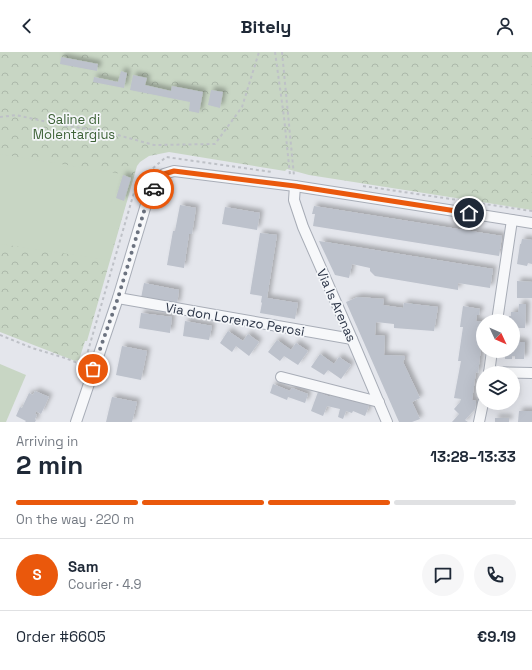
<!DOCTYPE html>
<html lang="en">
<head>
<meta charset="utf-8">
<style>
  body { margin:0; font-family:"Space Grotesk",sans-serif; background:#f6f6f7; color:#1f2937; height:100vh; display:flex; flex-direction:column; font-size:15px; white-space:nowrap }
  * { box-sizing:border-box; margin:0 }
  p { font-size:13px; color:#747a83 }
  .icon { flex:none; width:22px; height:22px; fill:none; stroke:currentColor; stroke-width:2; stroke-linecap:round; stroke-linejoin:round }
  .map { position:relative; height:370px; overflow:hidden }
  .sheet { display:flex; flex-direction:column; background:#fff; flex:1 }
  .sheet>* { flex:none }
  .needle { width:26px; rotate:134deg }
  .controls { position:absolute; left:476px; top:262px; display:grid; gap:8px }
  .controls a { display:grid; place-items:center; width:44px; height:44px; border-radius:50%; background:#fff; box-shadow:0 4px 16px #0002; font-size:20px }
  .pin { position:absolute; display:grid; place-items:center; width:34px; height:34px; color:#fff; margin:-17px; border:2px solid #fff; border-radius:50%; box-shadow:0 1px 4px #0007 }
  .courier { position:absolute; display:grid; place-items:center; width:40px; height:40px; margin:-20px; border:3px solid #ea580c; border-radius:50%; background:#fff; color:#222; box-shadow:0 1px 5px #0007 }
  .summary em { font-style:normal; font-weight:800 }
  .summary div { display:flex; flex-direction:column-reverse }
  .summary { display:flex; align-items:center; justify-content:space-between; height:68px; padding:0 16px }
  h1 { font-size:26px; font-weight:800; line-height:30px }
  .bar { display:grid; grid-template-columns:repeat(4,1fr); gap:6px 4px; align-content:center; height:48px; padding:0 16px }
  .bar i { height:5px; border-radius:3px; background:#e0e1e3 }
  .bar .on { background:#ea580c }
  .bar p { grid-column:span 4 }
  .line { display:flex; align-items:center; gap:10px; padding:0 16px; border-top:1px solid #e0e1e3 }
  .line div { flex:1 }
  .round { display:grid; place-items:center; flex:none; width:42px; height:42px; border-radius:21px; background:#f6f6f7 }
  header { display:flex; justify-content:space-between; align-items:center; height:52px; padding:0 16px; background:#fff; font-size:18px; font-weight:800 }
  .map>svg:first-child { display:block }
</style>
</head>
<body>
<header><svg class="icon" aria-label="back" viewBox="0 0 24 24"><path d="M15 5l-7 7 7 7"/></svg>Bitely<svg class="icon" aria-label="person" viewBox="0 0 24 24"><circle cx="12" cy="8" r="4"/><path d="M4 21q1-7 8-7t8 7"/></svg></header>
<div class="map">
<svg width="532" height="370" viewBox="0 0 532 370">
  <defs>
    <pattern id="forest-crowns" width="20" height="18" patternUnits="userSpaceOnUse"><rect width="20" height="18" fill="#c8d6c4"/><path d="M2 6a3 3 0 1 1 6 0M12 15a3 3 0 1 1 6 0" fill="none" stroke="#acb8aa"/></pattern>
    <filter id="shadow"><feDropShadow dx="3.5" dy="-3.5" stdDeviation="2" flood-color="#0004"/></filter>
  </defs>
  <rect width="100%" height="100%" fill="#e4e6ec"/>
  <polygon fill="url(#forest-crowns)" points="0,0 532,0 532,158 309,123 287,117 285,119 169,100 149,104 140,110 137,114 87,289 85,289 79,308 75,309 0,280"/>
  <g fill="#c8d6c4">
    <polygon points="0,102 134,124 109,208 0,192"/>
    <polygon points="0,312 26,323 6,370 0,370"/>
  </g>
  <g fill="#bdc2cc" filter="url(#shadow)">
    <polygon points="61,5 98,12 97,19 60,12"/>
    <polygon points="121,19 127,21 124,36 93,30 94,25 118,30"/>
    <polygon points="133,23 147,26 145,33 171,39 172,34 203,40 199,61 189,59 190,50 130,38"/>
    <polygon points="211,38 223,40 220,56 208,53"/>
    <polygon points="123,123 131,126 124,149 116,146"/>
    <polygon points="180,153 196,156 192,182 189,182 184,216 167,213 173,179 175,179"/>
    <polygon points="314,154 502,184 499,204 313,174 315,162 312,162"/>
    <polygon points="225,155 260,161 257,178 222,172"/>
    <polygon points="260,181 277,183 267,246 298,251 295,267 260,261 262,251 261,250 262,244 250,242"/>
    <polygon points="522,187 532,188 532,212 528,211 527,214 517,212 520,192 521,192"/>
    <polygon points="319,189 493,217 490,236 458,231 458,238 375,224 370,219 370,216 352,212 349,226 335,223"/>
    <polygon points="517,229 532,230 532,246 517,246"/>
    <polygon points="144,231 179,238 177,253 141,246"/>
    <polygon points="358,245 384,247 383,253 403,256 404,251 438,255 434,279 394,276 394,272 376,270 375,283 385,284 384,303 405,304 405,306 403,310 420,346 412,350 420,367 412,370 399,370 346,250"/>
    <polygon points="519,252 526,252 525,276 516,276 516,275 513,275 513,269 509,269 509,264 511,264 511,260 518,260"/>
    <polygon points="463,254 480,257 479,263 477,263 476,269 482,270 481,277 483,277 483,279 478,321 476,320 472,348 476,349 475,357 465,368 468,370 452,370 459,362 454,357 460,350 461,347 454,346 461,309 458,309 463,275 460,275"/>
    <polygon points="141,261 172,265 170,281 139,276"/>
    <polygon points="185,269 212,274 209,288 183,284"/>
    <polygon points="228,279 243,289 248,282 259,290 249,304 236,294 232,300 220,291"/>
    <polygon points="277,288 291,298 296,291 308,299 298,313 284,304 280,309 268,300"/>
    <polygon points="513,289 520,289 520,290 525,290 524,307 515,307 515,304 512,304 512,307 505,307 505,299 513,299"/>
    <polygon points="122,294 147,299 141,328 116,323"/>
    <polygon points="320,302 334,312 339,305 351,313 341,327 328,318 324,323 311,315"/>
    <polygon points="273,332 290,339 292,336 308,342 305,351 288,345 287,348 270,341"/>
    <rect x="513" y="333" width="2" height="14"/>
    <polygon points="35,339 49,345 41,362 36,359 35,362 37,363 35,367 36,368 35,370 25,370 26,369 16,364 20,355 22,356 29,341 33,343"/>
    <polygon points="318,340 330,345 331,343 343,347 344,346 356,351 357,349 369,354 365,364 353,359 352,361 346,359 343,367 338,365 340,357 327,354 323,364 311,359"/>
    <polygon points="112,345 137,350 132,370 106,370"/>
    <polygon points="519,359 532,359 532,370 518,370"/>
    <rect x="495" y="366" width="14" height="4"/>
  </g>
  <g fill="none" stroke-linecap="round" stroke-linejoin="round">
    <g stroke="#a8adb7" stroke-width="12">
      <g id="minor">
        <polyline points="295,134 294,148 303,175 352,287 387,370"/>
        <polyline points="118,246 352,287"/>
        <polyline points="497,269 512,168"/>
        <polyline points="489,320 532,321"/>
        <polyline points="489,321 492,299"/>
        <polyline points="281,325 379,350"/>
        <polyline points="76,370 118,246 148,146 155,134 164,122 174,119 295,134 532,171"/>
        <polyline points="479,370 483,351"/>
      </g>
    </g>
    <g stroke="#bec1c7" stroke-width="2" stroke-dasharray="3 3" stroke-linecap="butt">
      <polyline points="275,0 284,65 290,123"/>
      <polyline points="282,0 294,124"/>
      <polyline points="0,65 16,63 61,73 103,79 154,93 215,92 242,55 259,0"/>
      <polyline points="363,134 532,159"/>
      <polyline points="0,283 32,296 65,306 83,313"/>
      <polyline points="81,323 137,130 166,105 272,120"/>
    </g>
    <use href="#minor" stroke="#f7f8fa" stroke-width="10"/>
  </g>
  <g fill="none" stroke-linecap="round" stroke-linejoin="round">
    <polyline stroke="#6b727f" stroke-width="4" stroke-dasharray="0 7.2" points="93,317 118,246 148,146 154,137"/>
    <polyline stroke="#ea580c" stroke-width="5" points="154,137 164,122 174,119 295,134 469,161"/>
  </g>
  <g text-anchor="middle" stroke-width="3.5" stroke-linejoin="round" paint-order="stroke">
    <g font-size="13" fill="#3d6237" stroke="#f4f6f9">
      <text x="74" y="72">Saline di<tspan x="74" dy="15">Molentargius</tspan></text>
    </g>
    <g font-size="13" fill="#2a3345" stroke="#f4f6f9">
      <text transform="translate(337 253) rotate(66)" y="5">Via Is Arenas</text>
      <text transform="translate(235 267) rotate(10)" y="5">Via don Lorenzo Perosi</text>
    </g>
  </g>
</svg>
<div class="controls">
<a><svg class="needle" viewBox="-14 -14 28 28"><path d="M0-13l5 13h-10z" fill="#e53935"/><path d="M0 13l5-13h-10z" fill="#747a83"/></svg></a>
<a><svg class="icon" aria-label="layers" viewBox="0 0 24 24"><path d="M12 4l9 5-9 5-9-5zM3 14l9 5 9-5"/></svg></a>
</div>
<div class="pin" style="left:93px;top:317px;background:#ea580c"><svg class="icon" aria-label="bag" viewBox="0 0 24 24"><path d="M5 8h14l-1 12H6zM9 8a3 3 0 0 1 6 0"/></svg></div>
<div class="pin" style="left:469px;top:161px;background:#1f2937"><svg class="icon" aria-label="home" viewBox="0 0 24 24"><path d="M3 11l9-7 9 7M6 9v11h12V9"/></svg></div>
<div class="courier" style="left:154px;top:137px"><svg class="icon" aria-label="car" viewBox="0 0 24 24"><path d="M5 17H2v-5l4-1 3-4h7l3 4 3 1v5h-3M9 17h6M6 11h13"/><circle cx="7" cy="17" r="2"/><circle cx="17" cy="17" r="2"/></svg></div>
</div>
<section class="sheet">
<div class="summary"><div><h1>2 min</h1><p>Arriving in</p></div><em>13:28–13:33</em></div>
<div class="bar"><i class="on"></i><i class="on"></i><i class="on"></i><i></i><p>On the way · 220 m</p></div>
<div class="line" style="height:72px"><b class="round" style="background:#ea580c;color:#fff">S</b><div><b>Sam</b><p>Courier · 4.9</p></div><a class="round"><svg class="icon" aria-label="chat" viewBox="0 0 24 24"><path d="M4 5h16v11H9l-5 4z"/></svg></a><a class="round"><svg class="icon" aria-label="phone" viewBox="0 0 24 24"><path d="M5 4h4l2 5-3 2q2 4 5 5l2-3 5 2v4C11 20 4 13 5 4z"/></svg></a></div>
<div class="line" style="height:52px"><div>Order #6605</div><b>€9.19</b></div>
</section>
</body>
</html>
